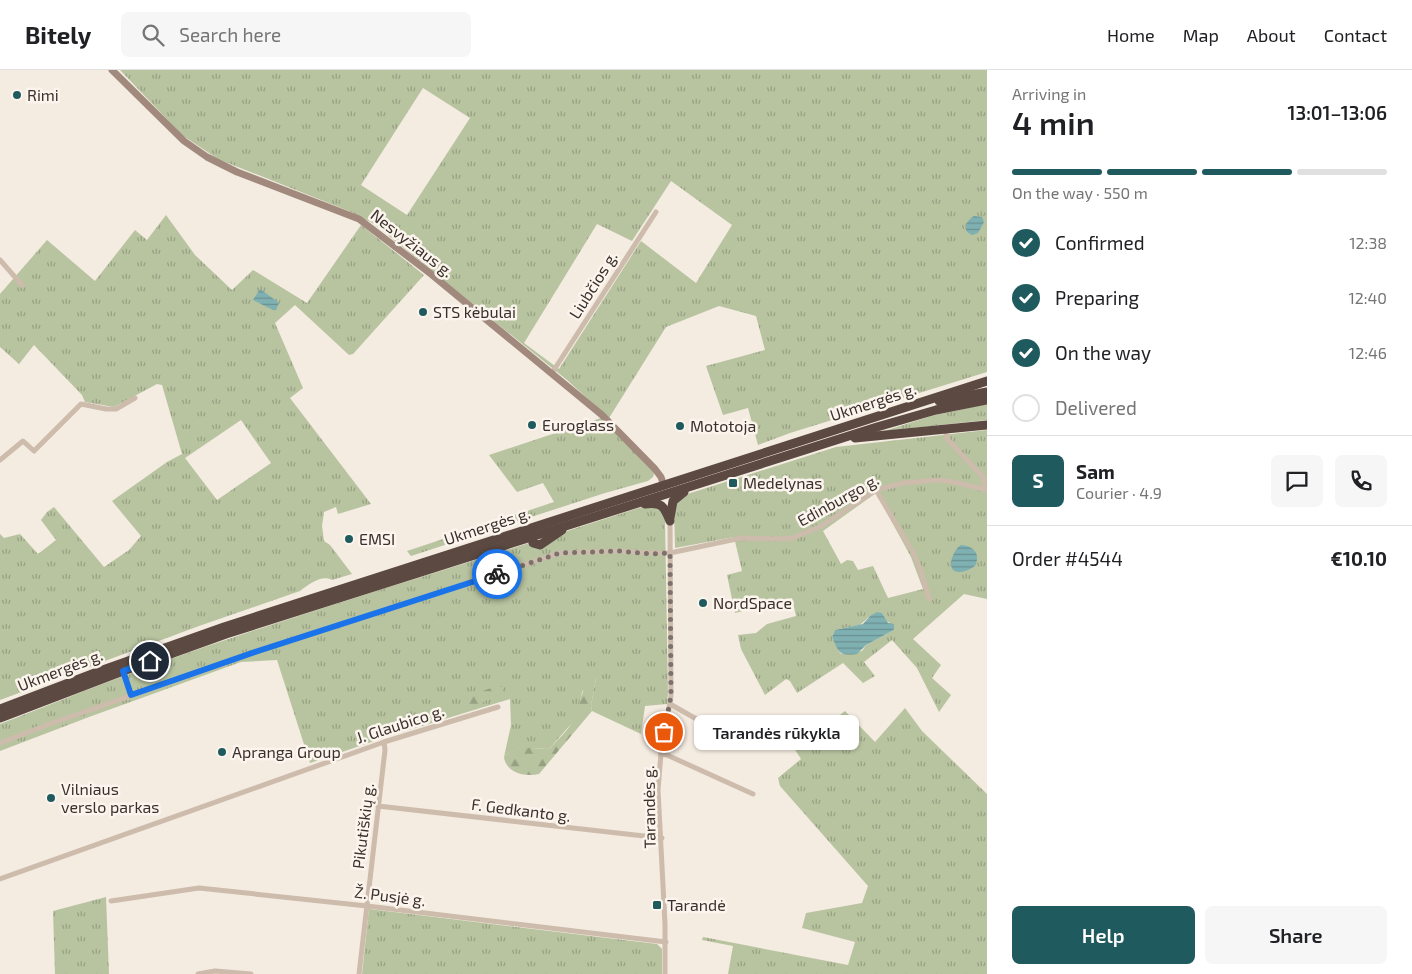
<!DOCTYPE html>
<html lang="en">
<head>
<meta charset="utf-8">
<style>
  body { margin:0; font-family:"Exo 2",sans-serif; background:#f6f6f6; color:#202124; height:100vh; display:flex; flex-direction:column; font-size:19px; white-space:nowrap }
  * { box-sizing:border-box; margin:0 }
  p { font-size:16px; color:#757577 }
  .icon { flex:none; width:28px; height:28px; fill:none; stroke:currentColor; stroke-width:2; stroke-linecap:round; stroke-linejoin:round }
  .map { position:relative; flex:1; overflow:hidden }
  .panel { display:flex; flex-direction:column; background:#fff; width:425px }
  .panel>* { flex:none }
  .pin { position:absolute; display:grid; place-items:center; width:42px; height:42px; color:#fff; margin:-21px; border:2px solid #fff; border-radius:50%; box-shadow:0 1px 5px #0007 }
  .courier { position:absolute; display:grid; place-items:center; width:50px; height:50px; margin:-25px; border:4px solid #1a73e8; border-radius:50%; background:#fff; color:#222; box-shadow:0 1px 6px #0007 }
  .bubble { position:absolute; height:35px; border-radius:8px; background:#fff; box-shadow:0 1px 4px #0004; font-size:16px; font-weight:600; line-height:35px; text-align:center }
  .overview em { font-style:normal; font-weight:600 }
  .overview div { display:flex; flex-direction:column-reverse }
  .overview { display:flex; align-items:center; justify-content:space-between; height:85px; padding:0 25px }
  h1 { font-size:32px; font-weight:600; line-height:38px }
  .bar { display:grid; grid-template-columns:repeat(4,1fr); gap:8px 5px; align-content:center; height:60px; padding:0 25px }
  .bar i { height:6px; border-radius:4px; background:#e0e0e0 }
  .bar .selected { background:#1f5a5e }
  .bar p { grid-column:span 4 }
  .line { display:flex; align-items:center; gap:12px; padding:0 25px; border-top:1px solid #e0e0e0 }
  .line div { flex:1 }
  .round { display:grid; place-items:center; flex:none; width:52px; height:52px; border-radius:8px; background:#f6f6f6 }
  ol { padding:0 25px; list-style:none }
  li { display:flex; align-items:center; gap:15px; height:55px }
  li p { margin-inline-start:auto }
  li .icon { padding:5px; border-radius:50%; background:#1f5a5e; color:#fff; stroke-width:4 }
  li:last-child { color:#757577 }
  li i { width:28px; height:28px; border:2px solid #e0e0e0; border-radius:50% }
  .cta { display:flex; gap:10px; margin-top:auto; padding:10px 25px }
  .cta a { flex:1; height:58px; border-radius:8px; background:#1f5a5e; color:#fff; font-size:20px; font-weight:600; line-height:58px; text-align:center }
  .cta a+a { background:#f6f6f6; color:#202124 }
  header { display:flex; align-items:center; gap:30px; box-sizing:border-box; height:70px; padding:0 25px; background:#fff; border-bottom:1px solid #e0e0e0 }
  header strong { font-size:24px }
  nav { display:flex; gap:28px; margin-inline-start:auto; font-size:18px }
  .search { width:350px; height:45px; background:#f6f6f6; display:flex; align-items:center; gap:12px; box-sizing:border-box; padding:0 18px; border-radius:8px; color:#757577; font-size:19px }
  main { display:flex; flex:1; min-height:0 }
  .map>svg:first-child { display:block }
</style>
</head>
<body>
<header>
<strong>Bitely</strong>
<div class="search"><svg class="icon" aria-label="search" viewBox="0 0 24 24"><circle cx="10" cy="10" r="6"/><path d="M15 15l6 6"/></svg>Search here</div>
<nav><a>Home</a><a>Map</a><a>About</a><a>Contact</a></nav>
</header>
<main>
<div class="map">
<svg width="987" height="904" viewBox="0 0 987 904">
  <defs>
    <pattern id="grass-tufts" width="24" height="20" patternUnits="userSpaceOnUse" patternTransform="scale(1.25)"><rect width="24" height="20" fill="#b8c4a0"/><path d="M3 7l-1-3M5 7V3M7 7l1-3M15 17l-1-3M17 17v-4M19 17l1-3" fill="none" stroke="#97a083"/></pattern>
    <pattern id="forest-firs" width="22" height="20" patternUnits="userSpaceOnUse" patternTransform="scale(1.25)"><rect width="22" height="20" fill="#b8c4a0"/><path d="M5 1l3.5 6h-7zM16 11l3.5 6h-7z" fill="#97a083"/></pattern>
    <pattern id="water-rules" width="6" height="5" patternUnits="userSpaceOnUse" patternTransform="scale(1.25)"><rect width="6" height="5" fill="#7fb0b2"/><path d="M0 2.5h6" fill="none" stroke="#699091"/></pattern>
  </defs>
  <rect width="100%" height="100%" fill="#f4ebe1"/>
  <g fill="url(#grass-tufts)" fill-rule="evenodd">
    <path d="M120,0H987V302L790,363L758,375L748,338L723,345L706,296L765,280L756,246L719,236L666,257L609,348L567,310L374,154L351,142L218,89L182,65ZM423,18L470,48L407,145L361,115ZM671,111L732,155L696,213L641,171L559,299L524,273L597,154L632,171Z"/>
    <path d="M166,145L195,185L232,220L253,200L307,233L361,155L424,205L353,284L349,285L295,235L275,253L303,318L290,328L371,434L338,444L336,437L324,442L322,456L324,471L330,475L352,504L332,510C322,504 308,515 300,521L199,556L0,630V464L4,468L20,464L38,484L56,470L41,450L47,442L54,437L104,497L129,480L141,466L112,431L167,392L182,384L162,315L157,314L114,337L85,332L82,325L34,275L19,294L0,277V224L47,170L95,211L135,160L147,170ZM241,350L271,393L217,430L185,388Z"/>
    <polygon points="987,334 987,350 884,361 935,345"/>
    <polygon points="601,348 653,400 654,404 653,407 648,411 605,423 411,486 407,481 554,432 543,413 517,422 489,385"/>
    <path d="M987,360V529L964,524L913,569L941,595L932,608L951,625L939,642L917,598L892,570L864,592L875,606L863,613L843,593L797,623L790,611L786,609L765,625L741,579L738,565L756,563L767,554L796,546L792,528L735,543L727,505L742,501L734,467L675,478L674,436L681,426L836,377ZM876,423L911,487L923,519L888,528L873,496L858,500L853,491L847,490L841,494L823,461ZM882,543L886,551L890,553L892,561L866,575L862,581L842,584L840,583L832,567L835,560L860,555L870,546Z"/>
    <path d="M651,434L661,439L665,450L668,623L667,634L645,636L641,664L592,641L591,636L596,608L582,622L578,640L572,653L549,679C534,679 514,674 504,687L511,655L510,629L386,667L310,693L277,590L241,592L89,647L0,681V654C54,633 108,611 162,592C283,549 407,512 529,473L543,478L561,463Z"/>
    <polygon points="905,638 922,661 987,724 987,904 728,904 733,876 702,870 703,867 848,895 855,872 802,858 806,843 862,833 868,816 780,716 778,708 801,689 785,664 811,646 823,658 845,641 875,672"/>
    <polygon points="106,827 109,904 55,904 53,841"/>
    <polygon points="369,839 657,874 662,879 662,904 362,904"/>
  </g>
  <g fill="url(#forest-firs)">
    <path d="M596,608L591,636L592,641L539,704C525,707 506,703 504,687C514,673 534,679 549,679C557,670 567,662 572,652C581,637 579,615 596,608Z"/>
    <polygon points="494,617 502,617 503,621 478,635 465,634 463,630 465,627"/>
  </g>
  <g fill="url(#water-rules)">
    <path d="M974,146L982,147L984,152L978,163L972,165L967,162C963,155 968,150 974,146Z"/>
    <polygon points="260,219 278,232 279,233 276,240 273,240 253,230"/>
    <path d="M961,475C974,476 981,484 975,496C970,499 965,502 960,502C944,503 953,479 961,475Z"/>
    <path d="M877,542L882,543L888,553L894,554V559L892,561L866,575L857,584C839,586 839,583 832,567L835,560L863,554L870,546Z"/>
  </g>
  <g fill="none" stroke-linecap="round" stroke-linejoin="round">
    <g stroke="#cdbbac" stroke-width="5">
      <polyline points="0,190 22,215"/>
      <polyline points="552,303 656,142"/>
      <polyline points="945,359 947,369 983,407 984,414 983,419"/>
      <polyline points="0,390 23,371 34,381 81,334 106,339 116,339 135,328"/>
      <polyline points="876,420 914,484 921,501 929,529"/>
      <polyline points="123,601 131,625"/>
      <polyline points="670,634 721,663 733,666 755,664"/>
      <polyline points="0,673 47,655 259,581 560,483 619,481 651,483 670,483 741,468 777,469 793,468 823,455 876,420 903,413 939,410 954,412 987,420"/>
      <polyline points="661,684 667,685 753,724"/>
      <polyline points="378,736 662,768"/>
      <polyline points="0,809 384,672 498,637"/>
      <polyline points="111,831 199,818 367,836 666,872"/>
      <polyline points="198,904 215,901 251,904"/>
      <polyline points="359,904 385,680 384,672"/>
      <polyline points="665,904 665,854 658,720 661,684 671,626 670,451"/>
    </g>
    <polyline stroke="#a18a7d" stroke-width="7" points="112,0 184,71 207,87 237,102 359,149 431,204 602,345 655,399 661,407 664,416"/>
    <g stroke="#5c4a42" stroke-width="9">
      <polyline points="939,331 987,322"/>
      <polyline points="855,368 987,355"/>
      <path d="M645,434C662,432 664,436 670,451"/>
      <polyline points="670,448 673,431 684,422"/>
      <polyline points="532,467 533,473 540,475 562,460"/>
      <polyline points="0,639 100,601 224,557 987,311"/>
      <polyline points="0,648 123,601 226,564 877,357 936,340 987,330"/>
    </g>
  </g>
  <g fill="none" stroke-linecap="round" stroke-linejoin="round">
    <polyline stroke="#7c716b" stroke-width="5" stroke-dasharray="0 9" points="497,504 560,483 619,481 651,484 670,483 671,626 664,662"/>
    <polyline stroke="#1a73e8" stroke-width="6" points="150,591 123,601 131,625 258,581 497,504"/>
  </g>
  <g fill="#1f5a5e" stroke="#fbf5ee" stroke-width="2">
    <circle cx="17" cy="25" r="5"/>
    <circle cx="423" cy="242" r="5"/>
    <circle cx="532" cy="355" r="5"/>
    <circle cx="680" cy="356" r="5"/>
    <rect x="728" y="408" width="10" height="10" rx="2.5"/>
    <circle cx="349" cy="469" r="5"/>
    <circle cx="703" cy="533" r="5"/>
    <circle cx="222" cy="682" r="5"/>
    <circle cx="51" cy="728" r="5"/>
    <rect x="652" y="830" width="10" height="10" rx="2.5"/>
  </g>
  <g text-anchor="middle" stroke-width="5" stroke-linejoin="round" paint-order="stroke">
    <g font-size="16" fill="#3b302b" stroke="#fbf5ee" text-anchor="start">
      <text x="27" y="31">Rimi</text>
      <text x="433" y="248">STS kėbulai</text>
      <text x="542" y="361">Euroglass</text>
      <text x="690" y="362">Mototoja</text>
      <text x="743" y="419">Medelynas</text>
      <text x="359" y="475">EMSI</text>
      <text x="713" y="539">NordSpace</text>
      <text x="232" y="688">Apranga Group</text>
      <text x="61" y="725">Vilniaus<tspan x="61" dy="18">verslo parkas</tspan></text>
      <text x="667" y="841">Tarandė</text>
    </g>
    <g font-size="16" fill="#3b302b" stroke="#fbf5ee">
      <text transform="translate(412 173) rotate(38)" y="6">Nesvyžiaus g.</text>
      <text transform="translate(593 215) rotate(-58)" y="6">Liubčios g.</text>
      <text transform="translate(873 332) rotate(-18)" y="6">Ukmergės g.</text>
      <text transform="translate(838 430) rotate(-29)" y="6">Edinburgo g.</text>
      <text transform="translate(487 456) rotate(-18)" y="6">Ukmergės g.</text>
      <text transform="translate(60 600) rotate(-21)" y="6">Ukmergės g.</text>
      <text transform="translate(400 654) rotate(-18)" y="6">J. Glaubico g.</text>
      <text transform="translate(649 737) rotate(-91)" y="6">Tarandės g.</text>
      <text transform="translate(521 740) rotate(7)" y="6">F. Gedkanto g.</text>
      <text transform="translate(363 756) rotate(-83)" y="6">Pikutiškių g.</text>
      <text transform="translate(390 826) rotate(7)" y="6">Ž. Pusjė g.</text>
    </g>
  </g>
</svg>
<div class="pin" style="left:664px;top:662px;background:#ea580c"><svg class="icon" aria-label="bag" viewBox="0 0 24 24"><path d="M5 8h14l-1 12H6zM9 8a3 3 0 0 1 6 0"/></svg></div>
<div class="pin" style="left:150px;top:591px;background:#1f2937"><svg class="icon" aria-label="home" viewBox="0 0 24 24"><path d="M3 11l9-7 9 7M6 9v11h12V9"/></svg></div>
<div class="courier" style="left:497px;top:504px"><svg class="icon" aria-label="bike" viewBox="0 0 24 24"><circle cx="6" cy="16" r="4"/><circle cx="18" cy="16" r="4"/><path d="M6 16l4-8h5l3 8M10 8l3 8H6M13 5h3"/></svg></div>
<div class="bubble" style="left:694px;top:645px;width:165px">Tarandės rūkykla</div>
</div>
<section class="panel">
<div class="overview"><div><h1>4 min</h1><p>Arriving in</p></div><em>13:01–13:06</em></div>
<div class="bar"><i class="selected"></i><i class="selected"></i><i class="selected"></i><i></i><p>On the way · 550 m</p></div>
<ol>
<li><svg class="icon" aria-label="check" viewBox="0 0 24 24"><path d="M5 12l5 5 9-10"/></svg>Confirmed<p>12:38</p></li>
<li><svg class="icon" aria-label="check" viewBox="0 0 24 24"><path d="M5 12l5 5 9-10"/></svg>Preparing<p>12:40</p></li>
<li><svg class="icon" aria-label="check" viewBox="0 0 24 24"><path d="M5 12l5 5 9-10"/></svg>On the way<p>12:46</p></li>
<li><i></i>Delivered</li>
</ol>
<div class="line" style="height:90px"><b class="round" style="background:#1f5a5e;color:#fff">S</b><div><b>Sam</b><p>Courier · 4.9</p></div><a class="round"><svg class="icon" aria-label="chat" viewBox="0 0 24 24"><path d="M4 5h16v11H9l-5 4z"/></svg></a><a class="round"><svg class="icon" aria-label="phone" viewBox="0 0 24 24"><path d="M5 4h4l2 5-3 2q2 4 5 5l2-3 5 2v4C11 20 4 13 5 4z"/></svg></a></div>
<div class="line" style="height:65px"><div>Order #4544</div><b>€10.10</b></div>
<div class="cta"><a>Help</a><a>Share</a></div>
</section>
</main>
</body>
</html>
